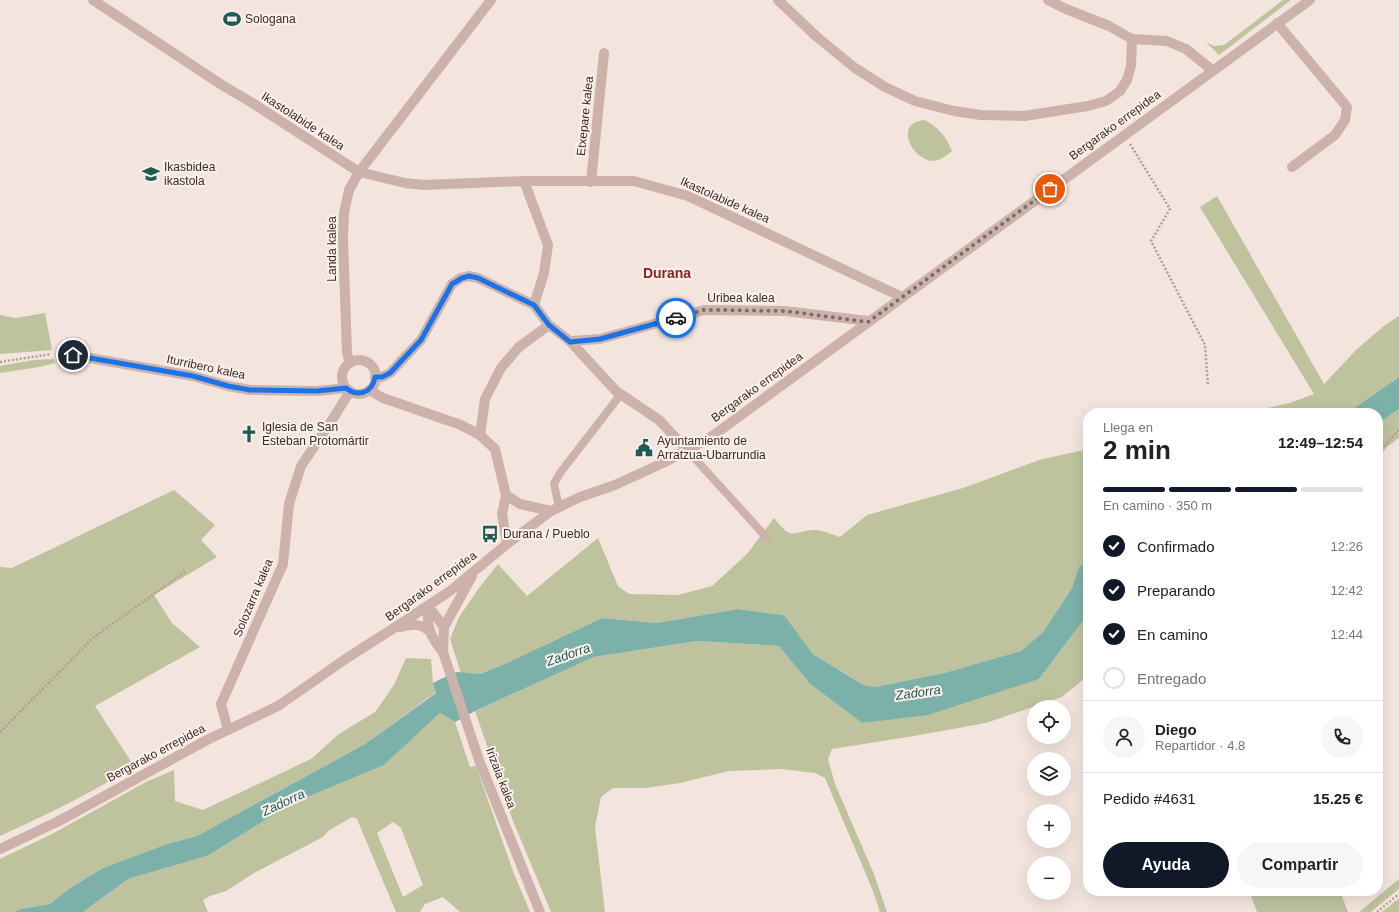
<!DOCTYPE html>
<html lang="es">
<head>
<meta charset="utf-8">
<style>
  body { margin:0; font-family:Helvetica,sans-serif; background:#f6f6f6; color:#222; height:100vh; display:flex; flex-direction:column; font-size:15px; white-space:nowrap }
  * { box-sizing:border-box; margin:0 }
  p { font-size:13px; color:#767676 }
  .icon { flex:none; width:22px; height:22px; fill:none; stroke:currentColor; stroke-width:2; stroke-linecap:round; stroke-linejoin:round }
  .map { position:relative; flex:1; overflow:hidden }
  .drawer { position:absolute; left:1083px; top:408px; width:300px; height:488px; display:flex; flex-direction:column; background:#fff; border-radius:16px; box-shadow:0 4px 16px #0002 }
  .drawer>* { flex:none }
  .fabs { position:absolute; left:1027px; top:700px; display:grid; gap:8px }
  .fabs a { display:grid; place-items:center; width:44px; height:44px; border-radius:50%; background:#fff; box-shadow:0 4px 16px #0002; font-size:20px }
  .pin { position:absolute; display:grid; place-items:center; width:34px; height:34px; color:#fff; margin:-17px; border:2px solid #fff; border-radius:50%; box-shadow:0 1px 4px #0007 }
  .courier { position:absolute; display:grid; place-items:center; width:40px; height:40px; margin:-20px; border:3px solid #1a73e8; border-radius:50%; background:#fff; color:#222; box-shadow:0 1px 5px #0007 }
  .overview em { font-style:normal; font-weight:800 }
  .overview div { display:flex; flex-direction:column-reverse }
  .overview { display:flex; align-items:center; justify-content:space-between; height:68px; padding:0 20px }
  h1 { font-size:26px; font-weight:800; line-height:30px }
  .bar { display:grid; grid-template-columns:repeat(4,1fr); gap:6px 4px; align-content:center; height:48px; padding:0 20px }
  .bar i { height:5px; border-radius:3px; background:#e0e0e0 }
  .bar .current { background:#111827 }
  .bar p { grid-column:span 4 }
  .line { display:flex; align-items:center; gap:10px; padding:0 20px; border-top:1px solid #e0e0e0 }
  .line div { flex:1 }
  .round { display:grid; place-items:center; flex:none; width:42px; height:42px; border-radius:21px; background:#f6f6f6 }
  ol { padding:0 20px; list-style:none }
  li { display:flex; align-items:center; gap:12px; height:44px }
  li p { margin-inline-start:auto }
  li .icon { padding:4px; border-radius:50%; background:#111827; color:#fff; stroke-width:4 }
  li:last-child { color:#767676 }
  li i { width:22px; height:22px; border:2px solid #e0e0e0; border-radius:50% }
  .action { display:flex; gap:8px; margin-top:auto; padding:8px 20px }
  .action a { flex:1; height:46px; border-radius:24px; background:#111827; color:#fff; font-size:16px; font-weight:800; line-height:46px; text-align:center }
  .action a+a { background:#f6f6f6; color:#222 }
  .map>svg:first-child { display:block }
</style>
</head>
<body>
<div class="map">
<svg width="1399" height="912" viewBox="0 0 1399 912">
  <rect width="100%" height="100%" fill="#f3e5de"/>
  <g fill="#bec39e" fill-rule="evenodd">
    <polygon points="1283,0 1291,0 1219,55 1206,42 1214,46 1224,45"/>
    <path d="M925,120C940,129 945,135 952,151C947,155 940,161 933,161C912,160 893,122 925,120Z"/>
    <polygon points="1217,196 1324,384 1356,350 1385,325 1399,316 1399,377 1347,413 1168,413 1176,409 1253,411 1290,403 1314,394 1200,207"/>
    <polygon points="45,313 52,350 0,354 0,315 15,318"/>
    <polygon points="54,359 55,363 39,367 0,373 0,366 33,360"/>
    <polygon points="1399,409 1399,438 1388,446 1378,457 1378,424"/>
    <path d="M1088,449V560L1079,567L1072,588L1043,632L1021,651L944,673L875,687L863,685L813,654L784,615L738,609L657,623L602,618L505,664L480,674L461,673L450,639L459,617L479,588L498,564L527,596L598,538L618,586L629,594L678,595L712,586L747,554L774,518C793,542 791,531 815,530C823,530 833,535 840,537L867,515L963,488L1039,460Z"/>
    <path d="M174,490L215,525L201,540L217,557L154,595L172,623L200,647L95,706L134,766C92,793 46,815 0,836V567L12,568Z"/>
    <polygon points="1088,614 1088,673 1085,678 1062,697 986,723 914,736 832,749 828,759 835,784 874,874 887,912 880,912 873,891 825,778 815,773 781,769 729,771 680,783 646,788 613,788 601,797 595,827 605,912 551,912 513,821 475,711 594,657 697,641 779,646 810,684 862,723 1039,679"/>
    <polygon points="406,658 431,659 433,683 436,692 365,744 197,836 167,844 103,868 70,888 50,904 20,909 14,912 0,912 0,859 52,834 146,782 174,770 175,801 203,810 311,759 339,734 375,712 394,685"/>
    <path d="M440,713L455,722L470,767L476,766L513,871L530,912H460L443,897L425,904L420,912H396L357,819L352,817L328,831L323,837L254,873L226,891L210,896L203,900L208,912H83L128,879L207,856L291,804L384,765ZM393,822L401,828L423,885L403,897L377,833Z"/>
    <polygon points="1399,879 1399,889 1371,912 1359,912"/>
    <polygon points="1249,891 1340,891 1348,912 1257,912"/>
    <polygon points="1399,898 1399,911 1398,912 1382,912"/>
  </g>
  <g fill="#7cb1a9">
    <polygon points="1399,377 1399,409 1378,424 1378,413 1347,413"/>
    <polygon points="1088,560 1088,614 1039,679 928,715 862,723 810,684 779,646 697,641 594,657 475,711 455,722 440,713 384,765 291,804 207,856 128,879 83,912 14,912 20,909 50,904 70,888 103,868 167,844 197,836 365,744 436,693 433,683 447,676 457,672 480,674 505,664 602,618 657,623 738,609 784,615 813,654 863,685 875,687 944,673 1021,651 1043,632 1072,588 1079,567"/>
  </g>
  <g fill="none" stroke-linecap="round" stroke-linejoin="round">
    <g stroke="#b89c94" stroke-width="2.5" stroke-dasharray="2 2" stroke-linecap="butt">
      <polyline points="1130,144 1170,209 1151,241 1205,345 1208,386"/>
      <polyline points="0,362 51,354"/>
      <polyline points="1378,452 1399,430"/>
      <polyline points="0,732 93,638 186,571"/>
      <polyline points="1377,912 1399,894"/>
    </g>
    <g stroke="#ccb2aa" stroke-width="8">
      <polyline points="688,451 767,538"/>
      <polyline points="559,507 554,484 560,473 621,394"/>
    </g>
    <g stroke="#ccb2aa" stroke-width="10">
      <polyline points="93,0 222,85 254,104 359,172 405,183 423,185 524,181 634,181 688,196 902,297"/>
      <polyline points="778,0 817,37 855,68 885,87 915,101 954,111 981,115 1024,116 1088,106 1106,101 1120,91 1127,80 1131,66 1132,39"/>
      <polyline points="1048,0 1066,9 1109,26 1132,39 1167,41 1186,49 1212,70"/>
      <polyline points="1277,23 1347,107 1345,120 1335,135 1292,167"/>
      <polyline points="524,181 548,245 544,273 534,305"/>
      <polyline points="591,182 604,53"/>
      <polyline points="570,341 600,339 704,310 785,311 868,321"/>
      <polyline points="61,353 193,376 228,386 250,390 317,391 346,388"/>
      <circle cx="359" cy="377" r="17"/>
      <polyline points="350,363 347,353 343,238 344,213 349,190 359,172 491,0"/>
      <polyline points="375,377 382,377 390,373 421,340 452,284 461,278 469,276 478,278 534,305 549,325 570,341 616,391 659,420 688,451"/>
      <polyline points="369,390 383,398 461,425 480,435 495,449 506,495 502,514 507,544"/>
      <polyline points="480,435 485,399 501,368 519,347 549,325"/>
      <polyline points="506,495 520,504 551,511"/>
      <polyline points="228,730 221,704 283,564 289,504 301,466 334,417 350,391"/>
    </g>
    <g stroke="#ccb2aa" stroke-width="10">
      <path d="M428,606C427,628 429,635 443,652L480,763L540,912"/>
      <polyline points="428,606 444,627"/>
      <path d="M400,627C414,624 418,623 430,631"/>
      <polyline points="443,652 444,627 472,576"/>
      <polyline points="0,849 59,821 207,740 278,706 347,658 394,628 450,591 507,544 551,511 580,497 615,485 665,462 711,437 1310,0"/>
    </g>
  </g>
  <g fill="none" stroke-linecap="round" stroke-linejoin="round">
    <polyline stroke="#7a6c68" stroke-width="4" stroke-dasharray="0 7.2" points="676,318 704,310 718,310 785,311 868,322 1050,189"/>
    <path stroke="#1a73e8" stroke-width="5" d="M73,355L193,376L228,386L250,390L317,391L346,388C358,398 373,392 375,377H382L390,373L421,340L452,284L462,278L469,276L478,278L534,305L549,325L570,342L600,339L676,318"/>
  </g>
  <defs>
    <g id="stadium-bare" transform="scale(1.38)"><path d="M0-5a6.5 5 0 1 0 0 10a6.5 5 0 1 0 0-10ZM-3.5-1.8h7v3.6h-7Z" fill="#1d5c54" stroke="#fbf0eb" stroke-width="2.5" paint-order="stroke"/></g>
    <g id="school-bare" transform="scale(1.38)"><path d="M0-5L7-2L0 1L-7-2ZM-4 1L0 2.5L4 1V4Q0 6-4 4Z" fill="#1d5c54" stroke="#fbf0eb" stroke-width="2.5" paint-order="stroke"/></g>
    <g id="church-bare" transform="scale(1.38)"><path d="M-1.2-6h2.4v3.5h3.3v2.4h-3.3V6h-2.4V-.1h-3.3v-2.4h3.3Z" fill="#1d5c54" stroke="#fbf0eb" stroke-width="2.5" paint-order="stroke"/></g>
    <g id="civic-bare" transform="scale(1.38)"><path d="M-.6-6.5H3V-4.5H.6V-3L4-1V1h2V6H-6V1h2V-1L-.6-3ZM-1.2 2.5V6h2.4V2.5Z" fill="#1d5c54" stroke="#fbf0eb" stroke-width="2.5" paint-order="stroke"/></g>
    <g id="bus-bare" transform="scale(1.38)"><path d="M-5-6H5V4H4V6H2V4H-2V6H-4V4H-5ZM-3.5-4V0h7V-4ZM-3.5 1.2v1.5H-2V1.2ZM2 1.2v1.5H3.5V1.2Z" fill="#1d5c54" stroke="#fbf0eb" stroke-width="2.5" paint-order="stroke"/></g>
  </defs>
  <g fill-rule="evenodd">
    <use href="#stadium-bare" x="232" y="19"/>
    <use href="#school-bare" x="151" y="174"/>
    <use href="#church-bare" x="249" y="434"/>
    <use href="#civic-bare" x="644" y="448"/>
    <use href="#bus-bare" x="490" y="534"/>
  </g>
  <g text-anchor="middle" stroke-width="4" stroke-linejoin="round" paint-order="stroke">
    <g font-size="12" fill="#392b29" stroke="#fbf0eb" text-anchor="start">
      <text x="245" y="23">Sologana</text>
      <text x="164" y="171">Ikasbidea<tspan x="164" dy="14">ikastola</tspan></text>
      <text x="262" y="431">Iglesia de San<tspan x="262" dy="14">Esteban Protomártir</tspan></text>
      <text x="657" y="445">Ayuntamiento de<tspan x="657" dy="14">Arratzua-Ubarrundia</tspan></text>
      <text x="503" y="538">Durana / Pueblo</text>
    </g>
    <g font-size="12" fill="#392b29" stroke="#fbf0eb">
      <text transform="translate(585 116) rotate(-84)" y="4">Etxepare kalea</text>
      <text transform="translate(303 121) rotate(33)" y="4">Ikastolabide kalea</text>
      <text transform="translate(1115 125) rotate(-36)" y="4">Bergarako errepidea</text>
      <text transform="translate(725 200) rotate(24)" y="4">Ikastolabide kalea</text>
      <text transform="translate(332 249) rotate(-90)" y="4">Landa kalea</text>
      <text x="741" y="302">Uribea kalea</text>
      <text transform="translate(206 367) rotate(12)" y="4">Iturribero kalea</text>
      <text transform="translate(757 387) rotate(-36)" y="4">Bergarako errepidea</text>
      <text transform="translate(431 586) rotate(-36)" y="4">Bergarako errepidea</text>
      <text transform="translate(253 598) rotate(-67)" y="4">Solozarra kalea</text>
      <text transform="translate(156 753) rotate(-28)" y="4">Bergarako errepidea</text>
      <text transform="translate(501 778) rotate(69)" y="4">Irizaia kalea</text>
    </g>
    <g font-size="13" font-style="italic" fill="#1d5c54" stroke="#fbf0eb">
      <text transform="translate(568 654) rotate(-19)" y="5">Zadorra</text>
      <text transform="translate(918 692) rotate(-8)" y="5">Zadorra</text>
      <text transform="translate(283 802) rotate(-25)" y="5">Zadorra</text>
    </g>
    <g font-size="14" font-weight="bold" fill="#8b2420" stroke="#fbf0eb">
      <text x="667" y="278">Durana</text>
    </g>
  </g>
</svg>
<div class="fabs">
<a><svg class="icon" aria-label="locate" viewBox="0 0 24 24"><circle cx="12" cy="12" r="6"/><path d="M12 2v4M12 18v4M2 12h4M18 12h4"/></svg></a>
<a><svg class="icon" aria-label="layers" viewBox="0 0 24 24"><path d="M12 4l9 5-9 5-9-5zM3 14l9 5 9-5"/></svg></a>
<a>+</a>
<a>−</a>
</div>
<div class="pin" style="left:1050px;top:189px;background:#ea580c"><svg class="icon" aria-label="bag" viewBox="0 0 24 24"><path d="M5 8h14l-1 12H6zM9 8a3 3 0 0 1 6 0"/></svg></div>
<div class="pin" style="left:73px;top:355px;background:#1f2937"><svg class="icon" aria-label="home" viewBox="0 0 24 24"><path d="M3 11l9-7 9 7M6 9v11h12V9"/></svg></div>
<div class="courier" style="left:676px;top:318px"><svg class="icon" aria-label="car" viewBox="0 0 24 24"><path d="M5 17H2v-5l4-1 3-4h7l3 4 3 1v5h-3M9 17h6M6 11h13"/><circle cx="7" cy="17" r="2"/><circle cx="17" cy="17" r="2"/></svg></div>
<section class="drawer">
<div class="overview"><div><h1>2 min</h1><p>Llega en</p></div><em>12:49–12:54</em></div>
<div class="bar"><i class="current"></i><i class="current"></i><i class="current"></i><i></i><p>En camino · 350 m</p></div>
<ol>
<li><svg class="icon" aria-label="check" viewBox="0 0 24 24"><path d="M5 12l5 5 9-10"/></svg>Confirmado<p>12:26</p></li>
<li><svg class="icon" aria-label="check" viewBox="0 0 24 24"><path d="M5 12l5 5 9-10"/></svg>Preparando<p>12:42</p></li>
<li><svg class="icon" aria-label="check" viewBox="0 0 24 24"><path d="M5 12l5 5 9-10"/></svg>En camino<p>12:44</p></li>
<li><i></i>Entregado</li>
</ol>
<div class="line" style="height:72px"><a class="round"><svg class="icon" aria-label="person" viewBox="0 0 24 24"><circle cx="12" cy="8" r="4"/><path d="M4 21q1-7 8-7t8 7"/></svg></a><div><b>Diego</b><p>Repartidor · 4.8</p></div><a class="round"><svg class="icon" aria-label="phone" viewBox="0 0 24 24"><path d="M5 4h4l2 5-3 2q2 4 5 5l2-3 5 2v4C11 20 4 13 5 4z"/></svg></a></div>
<div class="line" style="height:52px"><div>Pedido #4631</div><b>15.25 €</b></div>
<div class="action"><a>Ayuda</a><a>Compartir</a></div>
</section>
</div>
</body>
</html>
